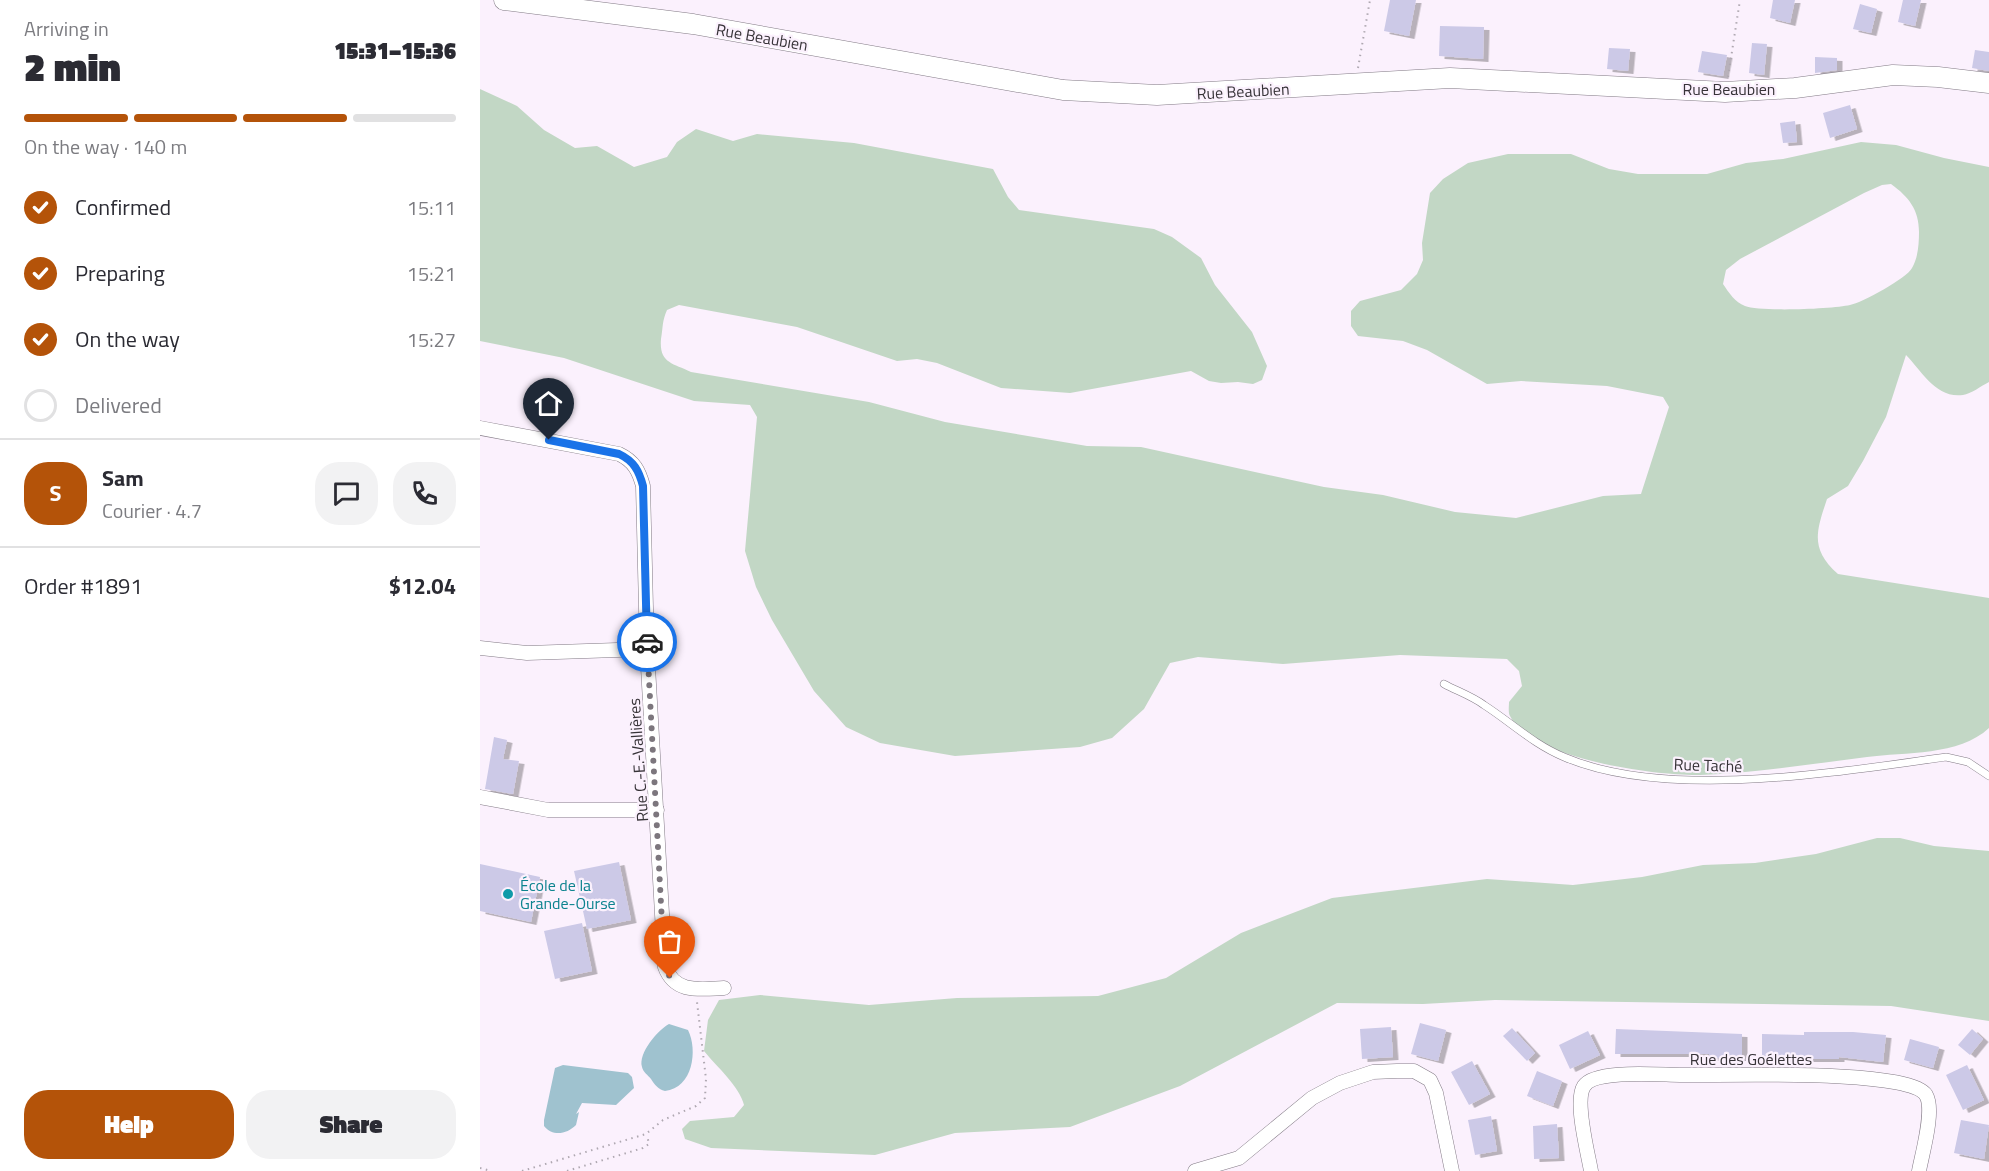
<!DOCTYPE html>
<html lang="en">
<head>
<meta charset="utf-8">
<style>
  body { margin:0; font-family:"Titillium Web",sans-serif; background:#f2f2f3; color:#2b2b33; height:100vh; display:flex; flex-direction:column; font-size:22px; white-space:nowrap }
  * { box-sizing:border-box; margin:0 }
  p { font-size:20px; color:#7c7c81 }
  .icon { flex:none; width:33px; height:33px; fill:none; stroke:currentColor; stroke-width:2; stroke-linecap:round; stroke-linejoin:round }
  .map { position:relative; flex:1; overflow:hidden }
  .sheet { display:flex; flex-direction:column; background:#fff; width:480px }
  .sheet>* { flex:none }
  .pin { position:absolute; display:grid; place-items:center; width:51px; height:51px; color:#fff; margin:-62px -26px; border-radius:50% 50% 50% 0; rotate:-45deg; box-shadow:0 0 6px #0007 }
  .pin .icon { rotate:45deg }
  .courier { position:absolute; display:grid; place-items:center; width:60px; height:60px; margin:-30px; border:4px solid #1a73e8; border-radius:50%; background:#fff; color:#222; box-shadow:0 2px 8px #0007 }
  .overview em { font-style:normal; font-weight:800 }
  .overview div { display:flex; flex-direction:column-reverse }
  .overview { display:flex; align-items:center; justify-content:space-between; height:102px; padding:0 24px }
  h1 { font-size:39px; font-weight:800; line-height:45px }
  .bar { display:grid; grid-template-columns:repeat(4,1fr); gap:9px 6px; align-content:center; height:72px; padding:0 24px }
  .bar i { height:8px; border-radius:4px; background:#e1e1e2 }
  .bar .current { background:#b45309 }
  .bar p { grid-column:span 4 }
  .line { display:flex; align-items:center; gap:15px; padding:0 24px; border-top:2px solid #e1e1e2 }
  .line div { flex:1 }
  .round { display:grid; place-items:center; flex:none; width:63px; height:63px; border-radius:24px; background:#f2f2f3 }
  ol { padding:0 24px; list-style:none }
  li { display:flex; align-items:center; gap:18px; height:66px }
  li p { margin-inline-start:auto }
  li .icon { padding:6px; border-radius:50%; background:#b45309; color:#fff; stroke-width:4 }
  li:last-child { color:#7c7c81 }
  li i { width:33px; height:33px; border:3px solid #e1e1e2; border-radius:50% }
  .primary-button { display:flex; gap:12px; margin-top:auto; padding:12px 24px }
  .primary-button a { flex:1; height:69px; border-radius:24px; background:#b45309; color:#fff; font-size:24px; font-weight:800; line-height:69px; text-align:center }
  .primary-button a+a { background:#f2f2f3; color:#2b2b33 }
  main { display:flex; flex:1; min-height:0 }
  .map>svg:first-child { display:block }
</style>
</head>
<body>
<main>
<section class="sheet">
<div class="overview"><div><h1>2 min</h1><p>Arriving in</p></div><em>15:31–15:36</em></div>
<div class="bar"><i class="current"></i><i class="current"></i><i class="current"></i><i></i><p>On the way · 140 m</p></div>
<ol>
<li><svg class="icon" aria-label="check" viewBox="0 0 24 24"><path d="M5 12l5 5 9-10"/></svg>Confirmed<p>15:11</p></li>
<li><svg class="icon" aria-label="check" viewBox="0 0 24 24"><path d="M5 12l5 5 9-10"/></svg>Preparing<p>15:21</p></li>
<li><svg class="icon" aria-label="check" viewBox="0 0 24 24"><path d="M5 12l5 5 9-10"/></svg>On the way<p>15:27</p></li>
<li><i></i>Delivered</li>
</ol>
<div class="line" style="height:108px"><b class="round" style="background:#b45309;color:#fff">S</b><div><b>Sam</b><p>Courier · 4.7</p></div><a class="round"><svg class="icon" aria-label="chat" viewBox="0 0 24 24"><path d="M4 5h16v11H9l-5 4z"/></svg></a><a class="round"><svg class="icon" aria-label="phone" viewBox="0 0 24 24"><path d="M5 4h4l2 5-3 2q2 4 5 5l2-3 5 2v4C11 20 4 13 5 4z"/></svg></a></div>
<div class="line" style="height:78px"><div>Order #1891</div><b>$12.04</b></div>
<div class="primary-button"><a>Help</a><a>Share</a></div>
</section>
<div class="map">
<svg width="1509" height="1171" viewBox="0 0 1509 1171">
  <defs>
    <filter id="shadow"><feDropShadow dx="5.5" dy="3" stdDeviation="0" flood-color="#0004"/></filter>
  </defs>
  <rect width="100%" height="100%" fill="#fbf1fd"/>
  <g fill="#c2d7c5" fill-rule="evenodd">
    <path d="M0,89L37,106L64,130L95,148L117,146L154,167L187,157L197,142L216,129L253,141L277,134L374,143L513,169L528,197L539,210L674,229L692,237L721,258L735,285L772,332L787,366L782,380L773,384L758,382L741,383L729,381L711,371L590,393L521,388L457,363L437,359L417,361L317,327L199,305L187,310C182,321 183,328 181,339C179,363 192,363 211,372L389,402L465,422L607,446L661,447L844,487L903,495L975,512L1036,518L1123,496L1161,494L1189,407L1183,397L1127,386L1041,381L1007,384L947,350L923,341L878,336L871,326V311L880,301L921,290L937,274L943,260L942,243L950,193L963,179L988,163L1028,154H1091L1129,169L1158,174H1227L1266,163L1303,159L1381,142L1416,145L1464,158L1509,167V382C1501,386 1491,394 1483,395C1456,399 1441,370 1426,355L1406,417L1383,461L1368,486L1347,499C1336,532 1330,549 1358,574L1509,598V728C1479,756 1425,752 1387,757C1331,764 1276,773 1220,775C1177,776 1050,759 1030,716C1028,713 1029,706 1029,702L1042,686L1039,671L1027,659L920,655L803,664L718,657L690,663L664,709L632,738L600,747L475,756L400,743L366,727L334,691L292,620L276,587L265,551L277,417L270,405L214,401L84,358L0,341ZM1411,184C1429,197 1439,210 1439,232C1439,244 1438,258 1432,268C1427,278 1382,303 1370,305C1353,309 1280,312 1265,306C1255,302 1249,293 1243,284L1246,270L1260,259L1384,193L1402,185Z"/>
    <path d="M1397,838H1420L1454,846L1509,851V1021L1411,1006L1015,1000L943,1004L857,1003L700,1086L590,1127L475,1133L395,1155L231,1148L205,1139L202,1129L210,1121L254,1117L264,1105C260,1087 237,1067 224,1051L228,1020L239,1000L280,995L389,1005L477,998L618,996L686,978L761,933L852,898L1007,879L1093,885L1162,877L1223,865L1275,863L1336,854Z"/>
  </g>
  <g fill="#9fc2cf">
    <path d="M189,1024L208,1030C218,1050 213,1088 185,1091C178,1089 175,1085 171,1079C168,1075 163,1072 162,1067C158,1053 178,1030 189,1024Z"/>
    <path d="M83,1065L148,1073L152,1077L154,1088L136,1105L102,1103L96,1114L99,1112L96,1125C87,1134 73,1137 64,1126V1120L75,1068Z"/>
  </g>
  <g fill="#ccc9e7" filter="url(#shadow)">
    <polygon points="910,0 936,0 929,36 904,31"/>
    <polygon points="1293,0 1315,0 1310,23 1290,18"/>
    <polygon points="1423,0 1441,0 1435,26 1418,22"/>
    <polygon points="1380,4 1397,9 1391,33 1373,29"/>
    <polygon points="960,26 1004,27 1003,59 959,56"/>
    <polygon points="1272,43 1287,44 1284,75 1269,73"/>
    <polygon points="1129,48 1150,49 1148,71 1127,69"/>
    <polygon points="1495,50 1509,52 1509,71 1492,68"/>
    <polygon points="1222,51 1247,55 1243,76 1218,72"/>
    <polygon points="1335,57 1357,58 1357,70 1335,73"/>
    <polygon points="1370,105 1377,129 1350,138 1343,113"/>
    <polygon points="1315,121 1317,142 1303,143 1300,123"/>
    <polygon points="14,737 27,740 23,759 39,761 33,794 5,789"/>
    <polygon points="139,862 151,920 107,929 94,871"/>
    <polygon points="0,864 60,877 51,922 0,911"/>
    <polygon points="102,923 112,971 75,979 64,931"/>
    <polygon points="940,1023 966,1030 958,1061 931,1054"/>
    <polygon points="911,1027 913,1057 882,1059 880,1029"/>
    <polygon points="1032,1028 1055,1053 1047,1061 1023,1036"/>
    <polygon points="1136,1029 1262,1034 1262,1058 1229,1058 1229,1054 1135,1054"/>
    <polygon points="1492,1029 1503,1039 1490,1055 1478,1045"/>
    <polygon points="1108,1031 1120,1055 1090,1069 1079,1045"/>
    <polygon points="1324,1032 1373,1032 1406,1035 1403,1062 1359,1057 1359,1059 1282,1059 1282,1034 1324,1035"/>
    <polygon points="1430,1039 1459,1047 1453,1068 1424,1060"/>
    <polygon points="992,1061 1010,1094 989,1105 971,1072"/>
    <polygon points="1487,1065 1504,1100 1483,1110 1466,1075"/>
    <polygon points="1057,1071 1082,1081 1073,1106 1047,1096"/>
    <polygon points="1011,1116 1017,1151 995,1155 988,1120"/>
    <polygon points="1481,1120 1509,1125 1504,1159 1474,1153"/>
    <polygon points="1077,1124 1079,1158 1054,1159 1053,1126"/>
  </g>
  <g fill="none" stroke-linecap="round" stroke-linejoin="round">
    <g stroke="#827a85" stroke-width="8">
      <path id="service" d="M964,684C977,691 992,696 1004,705C1032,723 1053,744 1084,757C1187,801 1357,772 1466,757L1488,762L1509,776"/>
    </g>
    <g stroke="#827a85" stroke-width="15">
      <g id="minor">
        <path d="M0,428L139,454C154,461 159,471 163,486L167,649L185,967C195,994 220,989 244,988"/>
        <polyline points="0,648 47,653 167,649"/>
        <polyline points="0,797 68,810 177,810"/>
        <polyline points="715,1171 759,1158 832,1098 860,1083 893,1072 917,1071 934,1071 950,1080 956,1093 972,1171"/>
        <path d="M1111,1171C1108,1153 1094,1101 1104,1086C1115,1069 1180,1075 1200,1075C1239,1076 1428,1068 1446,1095C1455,1110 1442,1154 1439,1171"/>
      </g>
    </g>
    <g stroke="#827a85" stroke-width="21">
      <polyline id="secondary" points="24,0 213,24 583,90 677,95 970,78 1245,92 1315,88 1413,75 1458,77 1509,83"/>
    </g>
    <g stroke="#afa8b1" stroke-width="2" stroke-dasharray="1.5 4.5" stroke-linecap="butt">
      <polyline points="878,68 890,0"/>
      <polyline points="1248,77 1260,0"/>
      <polyline points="0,1168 11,1171"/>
      <polyline points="42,1171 166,1134 183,1120 216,1106 225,1098 226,1079 217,1002"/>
      <polyline points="87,1171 163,1148 169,1144 167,1135"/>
    </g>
    <use href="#service" stroke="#fff" stroke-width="7"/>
    <use href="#minor" stroke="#fff" stroke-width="14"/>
    <use href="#secondary" stroke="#fff" stroke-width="20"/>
  </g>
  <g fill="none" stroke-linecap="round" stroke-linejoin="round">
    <polyline stroke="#7c767d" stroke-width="6" stroke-dasharray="0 10.8" points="167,642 184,960 190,978"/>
    <path stroke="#1a73e8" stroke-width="8" d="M69,440L139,454C154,461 159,471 163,486L167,642"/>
  </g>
  <circle fill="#0f9aa8" stroke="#fbf1fd" stroke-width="2" cx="28" cy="894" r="6"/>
  <g text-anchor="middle" stroke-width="4.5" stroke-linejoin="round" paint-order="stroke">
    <g font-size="16" fill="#373338" stroke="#fbf1fd">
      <text transform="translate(282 37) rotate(10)" y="6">Rue Beaubien</text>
      <text x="1249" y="95">Rue Beaubien</text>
      <text transform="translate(763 91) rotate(-3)" y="6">Rue Beaubien</text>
      <text transform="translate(158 760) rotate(-94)" y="6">Rue C.-E.-Vallières</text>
      <text transform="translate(1228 765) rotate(2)" y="6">Rue Taché</text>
      <text x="1271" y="1065">Rue des Goélettes</text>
    </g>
    <g font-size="16" fill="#0d838f" stroke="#fbf1fd" text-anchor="start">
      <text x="40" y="891">École de la<tspan x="40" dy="18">Grande-Ourse</tspan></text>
    </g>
  </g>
</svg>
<div class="pin" style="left:190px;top:978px;background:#ea580c"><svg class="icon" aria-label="bag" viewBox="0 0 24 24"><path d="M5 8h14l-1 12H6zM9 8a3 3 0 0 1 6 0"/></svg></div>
<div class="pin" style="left:69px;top:440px;background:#1f2937"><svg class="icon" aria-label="home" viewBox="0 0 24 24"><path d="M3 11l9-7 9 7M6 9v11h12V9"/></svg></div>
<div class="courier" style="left:167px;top:642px"><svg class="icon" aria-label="car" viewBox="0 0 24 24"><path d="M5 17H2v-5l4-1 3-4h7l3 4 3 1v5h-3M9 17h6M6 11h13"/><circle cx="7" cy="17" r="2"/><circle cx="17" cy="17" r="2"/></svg></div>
</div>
</main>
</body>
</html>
